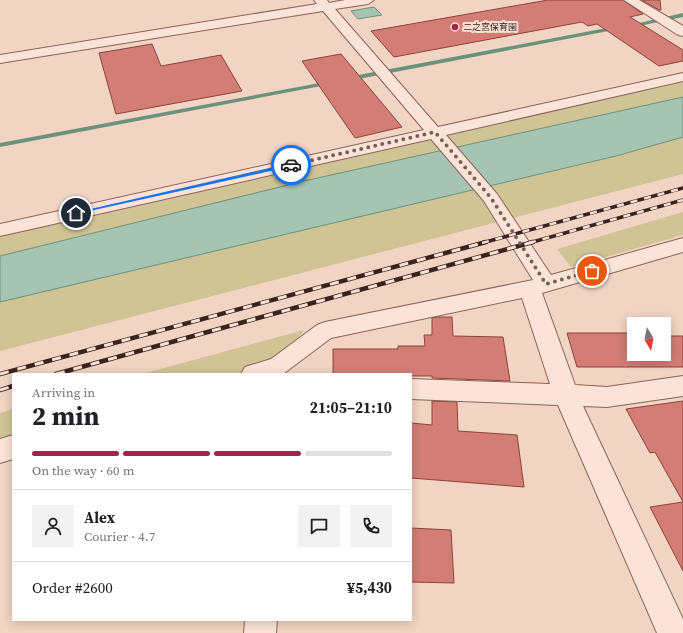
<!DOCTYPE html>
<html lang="en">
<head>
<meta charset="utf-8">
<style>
  body { margin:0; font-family:"Source Serif 4","Noto Sans JP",serif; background:#f2f2f2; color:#202124; height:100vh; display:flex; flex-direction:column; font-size:15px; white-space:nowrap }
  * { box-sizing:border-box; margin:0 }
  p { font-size:13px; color:#757577 }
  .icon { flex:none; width:22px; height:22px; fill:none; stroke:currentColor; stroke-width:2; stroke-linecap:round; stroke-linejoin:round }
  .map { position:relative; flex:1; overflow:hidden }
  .details { position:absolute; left:12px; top:373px; width:400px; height:248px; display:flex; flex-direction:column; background:#fff; border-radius:0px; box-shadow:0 2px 10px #0003 }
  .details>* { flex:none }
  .needle { width:26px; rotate:170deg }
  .fabs { position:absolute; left:627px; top:317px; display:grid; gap:8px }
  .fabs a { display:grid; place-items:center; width:44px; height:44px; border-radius:0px; background:#fff; box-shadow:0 2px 10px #0003; font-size:20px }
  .pin { position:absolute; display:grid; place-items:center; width:34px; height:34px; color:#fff; margin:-17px; border:2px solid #fff; border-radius:50%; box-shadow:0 1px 4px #0007 }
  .courier { position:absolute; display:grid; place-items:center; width:40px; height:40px; margin:-20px; border:3px solid #1a73e8; border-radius:50%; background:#fff; color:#222; box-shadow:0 1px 5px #0007 }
  .headline em { font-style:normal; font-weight:700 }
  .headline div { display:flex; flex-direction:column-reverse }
  .headline { display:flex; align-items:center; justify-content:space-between; height:68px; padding:0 20px }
  h1 { font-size:26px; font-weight:700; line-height:30px }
  .bar { display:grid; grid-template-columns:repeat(4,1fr); gap:6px 4px; align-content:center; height:48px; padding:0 20px }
  .bar i { height:5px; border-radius:3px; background:#e0e0e0 }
  .bar .active { background:#a0244e }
  .bar p { grid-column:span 4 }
  .line { display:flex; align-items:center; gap:10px; padding:0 20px; border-top:1px solid #e0e0e0 }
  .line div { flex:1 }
  .round { display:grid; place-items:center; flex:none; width:42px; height:42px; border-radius:0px; background:#f2f2f2 }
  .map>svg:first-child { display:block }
</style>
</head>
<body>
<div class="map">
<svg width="683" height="633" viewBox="0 0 683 633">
  <rect width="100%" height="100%" fill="#f1d4c3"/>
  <g fill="#d0c496">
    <polygon points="683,76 683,174 0,351 0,230"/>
    <polygon points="683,212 683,235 571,267 557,249"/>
    <polygon points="304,330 279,366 251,374 142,374"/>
    <polygon points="13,409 13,442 0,446 0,413"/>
  </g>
  <g fill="#a5c4b1" stroke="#6b937c">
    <polygon points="374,7 382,15 358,19 351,11"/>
    <polygon points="683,97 683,137 616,156 0,302 0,256 304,181"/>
  </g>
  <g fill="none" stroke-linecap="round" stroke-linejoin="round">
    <g fill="#6b937c" fill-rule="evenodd">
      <polygon points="683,13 683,17 629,28 626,26"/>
      <polygon points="617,26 620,28 619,29 348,81 345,79 348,77"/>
      <polygon points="330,81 332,82 332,84 0,147 0,143"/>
    </g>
  </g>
  <g fill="#d27e76" stroke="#8e423c">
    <polygon points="548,0 623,0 643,14 630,17 683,50 683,61 659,66 597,24 588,26 582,22 394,57 371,31"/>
    <polygon points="642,0 660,0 661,10 659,10"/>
    <polygon points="152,44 161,66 221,55 242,91 116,114 99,53"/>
    <polygon points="341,54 402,127 355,138 302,61"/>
    <polygon points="437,317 452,317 453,336 503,337 510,381 432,378 432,376 411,376 411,374 333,374 333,349 398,349 398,346 425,346 424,335 432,335 432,318"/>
    <polygon points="567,333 634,333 634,354 664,354 664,336 683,336 683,367 577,367"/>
    <polygon points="432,401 457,402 458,431 517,435 524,487 411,478 411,423 432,425"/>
    <polygon points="683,401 683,571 650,507 683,502 655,452 650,453 626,409"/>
    <polygon points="411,528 451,530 454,583 411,582"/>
  </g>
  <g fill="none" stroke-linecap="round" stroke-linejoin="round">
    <g stroke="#8d6358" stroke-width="2">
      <g id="minor">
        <polygon points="314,0 327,0 329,3 345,0 374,0 368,4 335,9 438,127 683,73 683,81 446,135 497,194 551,275 683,238 683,252 542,293 575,385 607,387 683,376 683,396 607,407 583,406 683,619 683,633 657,633 558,405 411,399 411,379 550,384 522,298 331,338 283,374 241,374 245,367 271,359 317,325 325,322 533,280 484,201 431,139 0,236 0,224 424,130 323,11 0,63 0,55 317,4"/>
        <polygon points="624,0 639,0 683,26 683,36 678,35"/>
        <polygon points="13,435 13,459 0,463 0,439"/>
        <polygon points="245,620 277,620 276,633 244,633"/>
      </g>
    </g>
    <use href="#minor" fill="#fbe4d7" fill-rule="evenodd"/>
    <g stroke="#3c221d" stroke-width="3.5">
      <g id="rail-far1">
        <polyline points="482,243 683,188"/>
        <polyline points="529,243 683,200"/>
      </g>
    </g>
    <g stroke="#3c221d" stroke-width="4.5">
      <g id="rail">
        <polyline points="0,374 486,242"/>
        <polyline points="56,374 533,242"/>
        <polyline points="0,390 13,386"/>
      </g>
    </g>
    <use href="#rail-far1" stroke="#f8e1d3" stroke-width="2.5" stroke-dasharray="7" stroke-linecap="butt"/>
    <use href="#rail" stroke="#f8e1d3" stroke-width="3" stroke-dasharray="9" stroke-linecap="butt"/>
  </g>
  <polygon fill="#1a73e8" points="291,163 293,166 76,214 73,213"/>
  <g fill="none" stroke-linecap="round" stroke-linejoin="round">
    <polyline stroke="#7b6057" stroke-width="4" stroke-dasharray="0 7.2" points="291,165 435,132 491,198 546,284 592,271"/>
  </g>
  <circle fill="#a0244e" stroke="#f8e1d3" stroke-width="1.5" cx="455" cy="27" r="4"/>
  <g text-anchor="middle" stroke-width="4" stroke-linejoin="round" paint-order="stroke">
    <g font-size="9" fill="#3c221d" stroke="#f8e1d3" text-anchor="start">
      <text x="463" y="30">二之宮保育園</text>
    </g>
  </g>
</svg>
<div class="fabs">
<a><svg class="needle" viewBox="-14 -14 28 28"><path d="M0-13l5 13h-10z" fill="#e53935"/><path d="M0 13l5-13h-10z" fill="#757577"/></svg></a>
</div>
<div class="pin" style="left:592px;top:271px;background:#ea580c"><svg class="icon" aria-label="bag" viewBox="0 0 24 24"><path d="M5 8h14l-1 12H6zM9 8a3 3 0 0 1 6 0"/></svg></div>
<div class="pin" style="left:76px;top:213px;background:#1f2937"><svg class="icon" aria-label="home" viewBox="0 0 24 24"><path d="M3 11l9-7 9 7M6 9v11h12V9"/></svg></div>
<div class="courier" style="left:291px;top:165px"><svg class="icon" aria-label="car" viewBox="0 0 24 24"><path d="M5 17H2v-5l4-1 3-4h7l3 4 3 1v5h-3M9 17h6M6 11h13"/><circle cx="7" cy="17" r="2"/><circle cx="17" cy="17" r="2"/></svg></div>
<section class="details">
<div class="headline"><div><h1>2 min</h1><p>Arriving in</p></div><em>21:05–21:10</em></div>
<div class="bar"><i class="active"></i><i class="active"></i><i class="active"></i><i></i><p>On the way · 60 m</p></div>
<div class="line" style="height:72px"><a class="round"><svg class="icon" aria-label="person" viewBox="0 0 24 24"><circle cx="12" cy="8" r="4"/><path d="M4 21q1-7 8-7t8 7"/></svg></a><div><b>Alex</b><p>Courier · 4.7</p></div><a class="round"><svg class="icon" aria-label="chat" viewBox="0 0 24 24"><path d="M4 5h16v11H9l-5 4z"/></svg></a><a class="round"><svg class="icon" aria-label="phone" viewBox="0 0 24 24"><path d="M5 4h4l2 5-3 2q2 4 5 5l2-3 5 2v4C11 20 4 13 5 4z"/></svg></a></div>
<div class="line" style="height:52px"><div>Order #2600</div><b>¥5,430</b></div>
</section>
</div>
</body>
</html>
